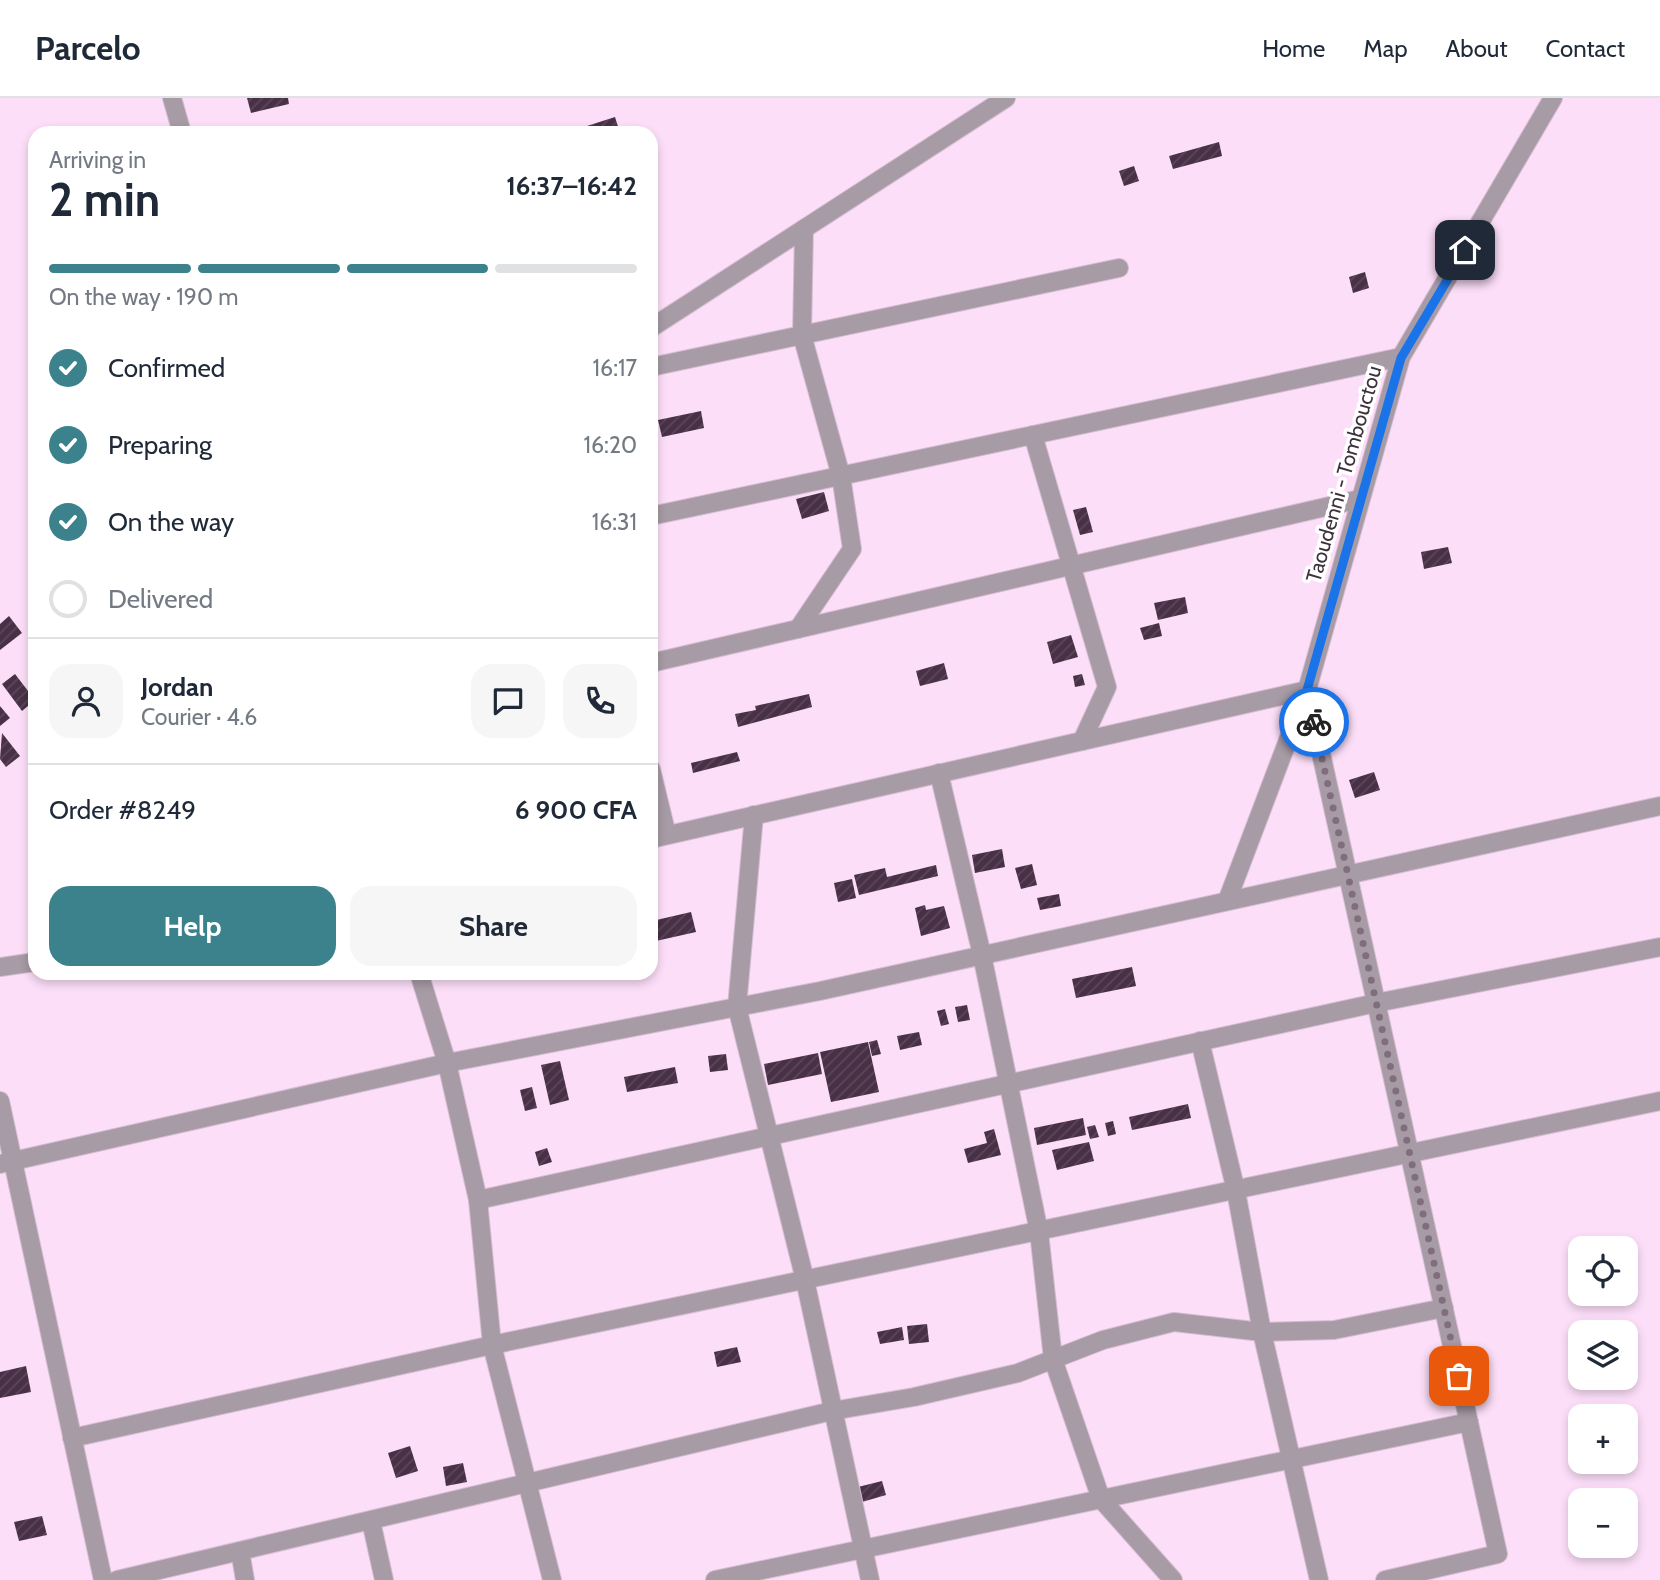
<!DOCTYPE html>
<html lang="en">
<head>
<meta charset="utf-8">
<style>
  body { margin:0; font-family:Cabin,sans-serif; background:#f6f6f7; color:#1f2937; height:100vh; display:flex; flex-direction:column; font-size:26px; white-space:nowrap }
  * { box-sizing:border-box; margin:0 }
  p { font-size:23px; color:#747a83 }
  .icon { flex:none; width:38px; height:38px; fill:none; stroke:currentColor; stroke-width:2; stroke-linecap:round; stroke-linejoin:round }
  .map { position:relative; flex:1; overflow:hidden }
  .details { position:absolute; left:28px; top:28px; width:630px; height:854px; display:flex; flex-direction:column; background:#fff; border-radius:21px; box-shadow:0 4px 10px #0003 }
  .details>* { flex:none }
  .controls { position:absolute; left:1568px; top:1138px; display:grid; gap:14px }
  .controls a { display:grid; place-items:center; width:70px; height:70px; border-radius:14px; background:#fff; box-shadow:0 4px 10px #0003; font-size:35px }
  .pin { position:absolute; display:grid; place-items:center; width:60px; height:60px; color:#fff; margin:-30px; border-radius:14px; box-shadow:0 4px 10px #0006 }
  .courier { position:absolute; display:grid; place-items:center; width:70px; height:70px; margin:-35px; border:5px solid #1a73e8; border-radius:50%; background:#fff; color:#222; box-shadow:0 2px 9px #0007 }
  .summary em { font-style:normal; font-weight:700 }
  .summary div { display:flex; flex-direction:column-reverse }
  .summary { display:flex; align-items:center; justify-content:space-between; height:119px; padding:0 21px }
  h1 { font-size:46px; font-weight:700; line-height:52px }
  .bar { display:grid; grid-template-columns:repeat(4,1fr); gap:10px 7px; align-content:center; height:84px; padding:0 21px }
  .bar i { height:9px; border-radius:5px; background:#e0e1e3 }
  .bar .on { background:#3b828d }
  .bar p { grid-column:span 4 }
  .line { display:flex; align-items:center; gap:18px; padding:0 21px; border-top:2px solid #e0e1e3 }
  .line div { flex:1 }
  .round { display:grid; place-items:center; flex:none; width:74px; height:74px; border-radius:21px; background:#f6f6f7 }
  ol { padding:0 21px; list-style:none }
  li { display:flex; align-items:center; gap:21px; height:77px }
  li p { margin-inline-start:auto }
  li .icon { padding:7px; border-radius:50%; background:#3b828d; color:#fff; stroke-width:4 }
  li:last-child { color:#747a83 }
  li i { width:38px; height:38px; border:4px solid #e0e1e3; border-radius:50% }
  .action { display:flex; gap:14px; margin-top:auto; padding:14px 21px }
  .action a { flex:1; height:80px; border-radius:21px; background:#3b828d; color:#fff; font-size:28px; font-weight:700; line-height:80px; text-align:center }
  .action a+a { background:#f6f6f7; color:#1f2937 }
  header { display:flex; align-items:center; gap:42px; box-sizing:border-box; height:98px; padding:0 35px; background:#fff; border-bottom:2px solid #e0e1e3 }
  header strong { font-size:33px }
  nav { display:flex; gap:38px; margin-inline-start:auto; font-size:24px }
  .map>svg:first-child { display:block }
</style>
</head>
<body>
<header>
<strong>Parcelo</strong>
<nav><a>Home</a><a>Map</a><a>About</a><a>Contact</a></nav>
</header>
<div class="map">
<svg width="1660" height="1482" viewBox="0 0 1660 1482">
  <defs>
    <pattern id="building-hatch" width="6" height="6" patternUnits="userSpaceOnUse" patternTransform="scale(1.75)"><rect width="6" height="6" fill="#483146"/><path d="M-1 1l2-2M0 6l6-6M5 7l2-2" fill="none" stroke="#5b4759"/></pattern>
  </defs>
  <rect width="100%" height="100%" fill="#fcdef8"/>
  <g fill="url(#building-hatch)">
    <polygon points="247,0 288,0 289,6 251,15"/>
    <polygon points="615,19 620,35 589,35 587,28"/>
    <polygon points="1219,44 1222,58 1173,71 1169,58"/>
    <polygon points="1134,68 1139,83 1124,88 1119,73"/>
    <polygon points="1365,174 1369,190 1353,195 1349,179"/>
    <polygon points="701,313 704,330 662,339 658,322"/>
    <polygon points="824,394 829,413 802,421 796,401"/>
    <polygon points="1086,409 1093,434 1080,437 1073,412"/>
    <polygon points="1448,449 1452,465 1424,471 1421,454"/>
    <polygon points="1185,499 1188,515 1158,522 1154,505"/>
    <polygon points="9,518 22,535 0,552 0,526"/>
    <polygon points="1159,525 1162,538 1144,542 1140,530"/>
    <polygon points="1071,537 1078,559 1053,566 1047,544"/>
    <polygon points="944,565 948,581 920,588 916,573"/>
    <polygon points="15,576 35,602 22,613 2,586"/>
    <polygon points="1082,576 1085,587 1075,589 1073,578"/>
    <polygon points="809,596 812,609 738,629 735,616 756,612 755,608"/>
    <polygon points="0,608 10,620 0,628"/>
    <polygon points="2,635 20,658 6,669 0,661"/>
    <polygon points="737,654 740,663 693,675 691,665"/>
    <polygon points="1374,674 1380,692 1355,700 1349,682"/>
    <polygon points="1002,751 1005,769 975,775 972,757"/>
    <polygon points="1032,766 1037,787 1021,791 1015,770"/>
    <polygon points="936,767 938,778 859,797 854,777 885,770 887,779"/>
    <polygon points="852,781 856,800 838,804 834,785"/>
    <polygon points="1059,796 1061,808 1040,812 1037,800"/>
    <polygon points="925,807 926,812 944,808 950,830 921,838 915,810"/>
    <polygon points="691,814 696,834 656,843 652,823"/>
    <polygon points="1132,869 1136,888 1076,900 1072,881"/>
    <polygon points="967,907 970,922 958,924 955,909"/>
    <polygon points="945,911 949,926 941,928 937,913"/>
    <polygon points="919,934 922,947 900,952 897,938"/>
    <polygon points="877,942 881,956 872,958 869,944"/>
    <polygon points="868,944 879,994 831,1004 820,954"/>
    <polygon points="818,955 822,976 768,987 764,966"/>
    <polygon points="726,956 728,972 710,974 708,958"/>
    <polygon points="560,963 569,1002 550,1007 541,967"/>
    <polygon points="675,969 678,985 627,994 624,979"/>
    <polygon points="532,989 537,1010 525,1013 520,992"/>
    <polygon points="1188,1006 1191,1020 1132,1032 1129,1019"/>
    <polygon points="1083,1020 1086,1037 1037,1047 1034,1030"/>
    <polygon points="1113,1023 1116,1036 1108,1038 1105,1025"/>
    <polygon points="1095,1027 1099,1039 1090,1041 1087,1029"/>
    <polygon points="994,1031 1001,1057 968,1065 964,1051 987,1045 984,1034"/>
    <polygon points="1089,1044 1094,1063 1057,1072 1052,1052"/>
    <polygon points="547,1050 552,1064 539,1068 535,1054"/>
    <polygon points="927,1226 929,1244 909,1246 907,1228"/>
    <polygon points="902,1229 904,1242 880,1246 877,1234"/>
    <polygon points="737,1249 741,1264 717,1269 714,1254"/>
    <polygon points="26,1268 31,1294 0,1300 0,1274"/>
    <polygon points="410,1348 418,1373 396,1380 388,1355"/>
    <polygon points="463,1365 467,1384 446,1388 443,1369"/>
    <polygon points="882,1383 886,1397 862,1404 858,1389"/>
    <polygon points="42,1418 47,1437 19,1443 14,1424"/>
  </g>
  <g fill="none" stroke-linecap="round" stroke-linejoin="round">
    <g stroke="#d6bcd2" stroke-width="20">
      <g id="minor">
        <polyline points="172,0 182,35"/>
        <polyline points="651,230 1006,0"/>
        <polyline points="651,269 1119,170"/>
        <polyline points="1033,337 1107,589 1082,643"/>
        <polyline points="651,418 1401,259"/>
        <polyline points="798,531 852,451 841,378 802,237 804,131"/>
        <polyline points="651,565 1360,401"/>
        <polyline points="1307,592 1498,1456 1385,1482"/>
        <polyline points="651,671 667,737"/>
        <polyline points="939,675 982,857 1039,1134 1053,1261 1101,1401 1173,1482"/>
        <polyline points="754,717 737,909 805,1182 870,1482"/>
        <polyline points="651,741 1307,592"/>
        <polyline points="1227,803 1307,592 1401,259 1553,0"/>
        <polyline points="0,869 35,864"/>
        <polyline points="419,875 447,965 478,1102 492,1247 552,1482"/>
        <polyline points="1200,943 1236,1093 1262,1234 1319,1482"/>
        <polyline points="0,1003 103,1482"/>
        <polyline points="0,1066 447,965 820,893 1660,708"/>
        <polyline points="478,1102 1376,905 1660,849"/>
        <polyline points="72,1340 492,1247 1660,1003"/>
        <polyline points="371,1423 384,1482"/>
        <polyline points="240,1453 245,1482"/>
        <polyline points="117,1482 832,1313 914,1299 1018,1275 1103,1242 1174,1224 1262,1234 1334,1232 1444,1210"/>
        <polyline points="715,1482 1469,1324"/>
      </g>
    </g>
    <use href="#minor" stroke="#a79ba5" stroke-width="18"/>
  </g>
  <g fill="none" stroke-linecap="round" stroke-linejoin="round">
    <polyline stroke="#806e7e" stroke-width="7" stroke-dasharray="0 12.6" points="1314,624 1459,1278"/>
    <polyline stroke="#1a73e8" stroke-width="9" points="1314,624 1307,592 1401,260 1465,152"/>
  </g>
  <g text-anchor="middle" stroke-width="7" stroke-linejoin="round" paint-order="stroke">
    <g font-size="21" fill="#3d323c" stroke="#fff">
      <text transform="translate(1344 376) rotate(-74)" y="7">Taoudenni - Tombouctou</text>
    </g>
  </g>
</svg>
<div class="controls">
<a><svg class="icon" aria-label="locate" viewBox="0 0 24 24"><circle cx="12" cy="12" r="6"/><path d="M12 2v4M12 18v4M2 12h4M18 12h4"/></svg></a>
<a><svg class="icon" aria-label="layers" viewBox="0 0 24 24"><path d="M12 4l9 5-9 5-9-5zM3 14l9 5 9-5"/></svg></a>
<a>+</a>
<a>−</a>
</div>
<div class="pin" style="left:1459px;top:1278px;background:#ea580c"><svg class="icon" aria-label="bag" viewBox="0 0 24 24"><path d="M5 8h14l-1 12H6zM9 8a3 3 0 0 1 6 0"/></svg></div>
<div class="pin" style="left:1465px;top:152px;background:#1f2937"><svg class="icon" aria-label="home" viewBox="0 0 24 24"><path d="M3 11l9-7 9 7M6 9v11h12V9"/></svg></div>
<div class="courier" style="left:1314px;top:624px"><svg class="icon" aria-label="bike" viewBox="0 0 24 24"><circle cx="6" cy="16" r="4"/><circle cx="18" cy="16" r="4"/><path d="M6 16l4-8h5l3 8M10 8l3 8H6M13 5h3"/></svg></div>
<section class="details">
<div class="summary"><div><h1>2 min</h1><p>Arriving in</p></div><em>16:37–16:42</em></div>
<div class="bar"><i class="on"></i><i class="on"></i><i class="on"></i><i></i><p>On the way · 190 m</p></div>
<ol>
<li><svg class="icon" aria-label="check" viewBox="0 0 24 24"><path d="M5 12l5 5 9-10"/></svg>Confirmed<p>16:17</p></li>
<li><svg class="icon" aria-label="check" viewBox="0 0 24 24"><path d="M5 12l5 5 9-10"/></svg>Preparing<p>16:20</p></li>
<li><svg class="icon" aria-label="check" viewBox="0 0 24 24"><path d="M5 12l5 5 9-10"/></svg>On the way<p>16:31</p></li>
<li><i></i>Delivered</li>
</ol>
<div class="line" style="height:126px"><a class="round"><svg class="icon" aria-label="person" viewBox="0 0 24 24"><circle cx="12" cy="8" r="4"/><path d="M4 21q1-7 8-7t8 7"/></svg></a><div><b>Jordan</b><p>Courier · 4.6</p></div><a class="round"><svg class="icon" aria-label="chat" viewBox="0 0 24 24"><path d="M4 5h16v11H9l-5 4z"/></svg></a><a class="round"><svg class="icon" aria-label="phone" viewBox="0 0 24 24"><path d="M5 4h4l2 5-3 2q2 4 5 5l2-3 5 2v4C11 20 4 13 5 4z"/></svg></a></div>
<div class="line" style="height:91px"><div>Order #8249</div><b>6 900 CFA</b></div>
<div class="action"><a>Help</a><a>Share</a></div>
</section>
</div>
</body>
</html>
